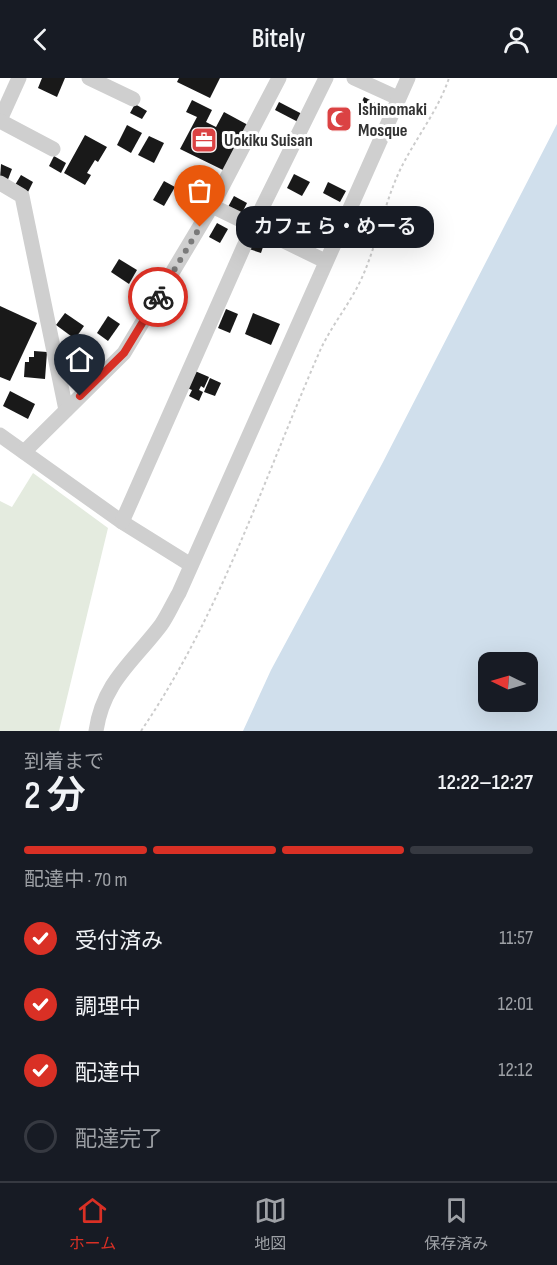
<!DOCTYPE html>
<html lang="ja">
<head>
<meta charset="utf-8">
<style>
  body { margin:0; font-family:"Sofia Sans Condensed","Noto Sans JP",sans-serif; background:#242831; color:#f1f3f6; height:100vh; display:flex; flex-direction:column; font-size:22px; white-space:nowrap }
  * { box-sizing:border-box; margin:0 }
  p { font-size:20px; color:#9ea1a6 }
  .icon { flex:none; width:33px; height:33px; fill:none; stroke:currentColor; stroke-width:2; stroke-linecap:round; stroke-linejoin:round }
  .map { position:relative; height:653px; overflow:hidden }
  .details { display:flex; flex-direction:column; background:#171b24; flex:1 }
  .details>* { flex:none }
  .needle { width:39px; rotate:275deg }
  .controls { position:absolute; left:478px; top:574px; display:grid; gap:12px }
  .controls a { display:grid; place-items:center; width:60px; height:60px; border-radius:12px; background:#171b24; box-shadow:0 6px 24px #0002; font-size:30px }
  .pin { position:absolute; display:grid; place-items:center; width:51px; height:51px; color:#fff; margin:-62px -26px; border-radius:50% 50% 50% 0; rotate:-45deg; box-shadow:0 0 6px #0007 }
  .pin .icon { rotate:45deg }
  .courier { position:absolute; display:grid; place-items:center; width:60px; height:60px; margin:-30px; border:4px solid #d93025; border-radius:50%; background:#fff; color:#222; box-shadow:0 2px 8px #0007 }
  .bubble { position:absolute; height:42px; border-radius:18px; background:#171b24; box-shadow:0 6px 24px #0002; font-size:20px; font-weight:600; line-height:42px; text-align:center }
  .head em { font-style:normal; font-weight:600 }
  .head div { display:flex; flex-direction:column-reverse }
  .head { display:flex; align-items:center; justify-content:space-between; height:102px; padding:0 24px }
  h1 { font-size:39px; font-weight:600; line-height:45px }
  .bar { display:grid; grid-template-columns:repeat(4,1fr); gap:9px 6px; align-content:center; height:72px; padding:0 24px }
  .bar i { height:8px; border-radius:4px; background:#363941 }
  .bar .on { background:#d93025 }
  .bar p { grid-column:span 4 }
  ol { padding:0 24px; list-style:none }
  li { display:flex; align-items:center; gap:18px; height:66px }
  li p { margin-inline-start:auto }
  li .icon { padding:6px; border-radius:50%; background:#d93025; color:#fff; stroke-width:4 }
  li:last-child { color:#9ea1a6 }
  li i { width:33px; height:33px; border:3px solid #363941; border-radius:50% }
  header { display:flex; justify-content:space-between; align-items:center; height:78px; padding:0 24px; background:#171b24; font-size:27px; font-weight:600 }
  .menu { display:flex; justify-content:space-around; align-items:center; height:84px; border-top:2px solid #363941; background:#171b24; font-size:16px; color:#9ea1a6 }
  .menu a { display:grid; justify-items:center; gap:3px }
  .menu .on { color:#d93025 }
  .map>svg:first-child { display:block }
</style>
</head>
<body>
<header><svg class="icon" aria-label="back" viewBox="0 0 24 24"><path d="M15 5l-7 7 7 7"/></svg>Bitely<svg class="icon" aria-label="person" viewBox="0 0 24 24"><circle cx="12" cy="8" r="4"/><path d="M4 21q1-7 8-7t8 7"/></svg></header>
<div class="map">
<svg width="557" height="653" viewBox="0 0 557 653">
  <rect width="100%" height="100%" fill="#fff"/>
  <polygon fill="#e4ebdf" points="33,395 108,450 59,653 0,653 0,423 12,429"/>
  <path fill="#d0dfec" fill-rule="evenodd" d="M557,46V653H243L271,592L382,386ZM489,585H528V624H489Z"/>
  <g fill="#191919">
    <polygon points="42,0 65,0 57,19 38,10"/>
    <polygon points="179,0 220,0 210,20 177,4"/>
    <polygon points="364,19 382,28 376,40 358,32"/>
    <polygon points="192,22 212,32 206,44 216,49 224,34 248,47 225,93 180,71 197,39 186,34"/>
    <polygon points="279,24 304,37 300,45 275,32"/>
    <polygon points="135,26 147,33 142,41 130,35"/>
    <circle cx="339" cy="40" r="9"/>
    <polygon points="127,47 142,55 131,75 117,67"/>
    <polygon points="85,57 107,69 98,84 95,82 87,95 91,97 85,107 64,95"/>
    <polygon points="149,58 164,65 154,85 138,77"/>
    <polygon points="54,78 66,85 61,95 49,88"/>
    <polygon points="1,86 12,91 7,104 0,101"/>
    <polygon points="294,96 310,104 302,118 287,110"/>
    <polygon points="21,97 33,104 28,114 15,107"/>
    <polygon points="164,103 175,109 164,128 153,122"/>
    <polygon points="328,104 346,113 340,124 323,115"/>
    <polygon points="234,118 247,125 241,137 228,129"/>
    <polygon points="217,145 228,151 220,165 209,159"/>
    <polygon points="254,159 265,163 261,175 249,171"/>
    <polygon points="119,181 137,192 129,206 111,194"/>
    <polygon points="0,228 37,245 10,303 0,299"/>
    <polygon points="226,231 238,236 230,255 218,250"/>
    <polygon points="65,235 84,248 75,261 56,247"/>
    <polygon points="253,235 280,246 271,267 245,256"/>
    <polygon points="108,238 120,246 108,263 97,255"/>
    <polygon points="34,273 47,274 45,301 24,299 25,284 29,284 29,279 34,279"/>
    <polygon points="195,293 209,299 204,310 201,308 199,312 203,314 199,323 189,318 192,312 187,310"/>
    <polygon points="210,300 221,305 215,318 204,314"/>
    <polygon points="10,313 35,326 28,341 3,328"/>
  </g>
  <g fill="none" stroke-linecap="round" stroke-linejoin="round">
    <path stroke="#ccc" stroke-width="2" stroke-dasharray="3 3" stroke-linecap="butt" d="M141,653C220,537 263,403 319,275C331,247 352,224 364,195C378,162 384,126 400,92C415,61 438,33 449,0"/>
    <g stroke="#cfcfcf" stroke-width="15">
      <polyline points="89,0 133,21"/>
      <polyline points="354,0 398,20"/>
      <polyline points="0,42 19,0"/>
      <polyline points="0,43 53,71"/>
      <polyline points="0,105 22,118 66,332"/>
      <polyline points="212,128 325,183"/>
      <polyline points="0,357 122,444 191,487"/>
      <polyline points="24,374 124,275 212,128 279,0"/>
      <polyline points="122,444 253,148 326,0"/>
      <path d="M96,653C103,604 134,583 161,547C168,537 173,525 179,515L408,0"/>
    </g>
  </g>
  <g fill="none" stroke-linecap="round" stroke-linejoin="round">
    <polyline stroke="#7a7a7a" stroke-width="6" stroke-dasharray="0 10.8" points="158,219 200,149"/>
    <polyline stroke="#d93025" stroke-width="8" points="80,318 124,275 158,219"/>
  </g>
  <defs>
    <g id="mosque-square" transform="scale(1.35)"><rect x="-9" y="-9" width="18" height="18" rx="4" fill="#db4243" stroke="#fff"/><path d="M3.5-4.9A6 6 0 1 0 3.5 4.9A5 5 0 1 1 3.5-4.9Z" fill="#fff"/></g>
    <g id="office-square" transform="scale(1.35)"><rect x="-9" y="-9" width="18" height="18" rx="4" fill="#db4243" stroke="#fff"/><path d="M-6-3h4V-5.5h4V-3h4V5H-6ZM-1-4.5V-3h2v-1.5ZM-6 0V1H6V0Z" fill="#fff"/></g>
  </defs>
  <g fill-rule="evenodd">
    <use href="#mosque-square" x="339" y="41"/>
    <use href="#office-square" x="204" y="62"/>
  </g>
  <g text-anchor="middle" stroke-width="6" stroke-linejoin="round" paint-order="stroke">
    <g font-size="18" font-weight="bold" fill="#323232" stroke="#fff" text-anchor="start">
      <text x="358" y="37">Ishinomaki<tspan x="358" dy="21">Mosque</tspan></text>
      <text x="224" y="68">Uokiku Suisan</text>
    </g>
  </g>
</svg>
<div class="controls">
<a><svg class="needle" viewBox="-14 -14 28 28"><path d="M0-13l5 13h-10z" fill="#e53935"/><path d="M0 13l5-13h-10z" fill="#9ea1a6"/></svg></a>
</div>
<div class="pin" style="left:200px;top:149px;background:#ea580c"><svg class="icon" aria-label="bag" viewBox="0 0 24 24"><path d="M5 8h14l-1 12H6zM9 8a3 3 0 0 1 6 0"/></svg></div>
<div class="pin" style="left:80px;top:318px;background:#1f2937"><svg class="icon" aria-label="home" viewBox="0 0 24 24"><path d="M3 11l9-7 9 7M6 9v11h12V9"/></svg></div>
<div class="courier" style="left:158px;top:219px"><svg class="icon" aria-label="bike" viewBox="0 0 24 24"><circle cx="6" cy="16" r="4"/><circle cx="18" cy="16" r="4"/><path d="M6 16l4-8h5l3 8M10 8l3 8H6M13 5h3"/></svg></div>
<div class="bubble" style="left:236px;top:128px;width:198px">カフェ ら・めーる</div>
</div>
<section class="details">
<div class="head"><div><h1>2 分</h1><p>到着まで</p></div><em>12:22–12:27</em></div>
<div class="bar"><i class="on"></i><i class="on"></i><i class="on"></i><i></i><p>配達中 · 70 m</p></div>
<ol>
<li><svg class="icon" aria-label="check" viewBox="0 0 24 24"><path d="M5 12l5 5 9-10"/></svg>受付済み<p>11:57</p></li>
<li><svg class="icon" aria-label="check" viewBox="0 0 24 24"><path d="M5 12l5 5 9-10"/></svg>調理中<p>12:01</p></li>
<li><svg class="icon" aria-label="check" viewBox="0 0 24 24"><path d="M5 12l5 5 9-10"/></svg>配達中<p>12:12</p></li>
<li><i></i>配達完了</li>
</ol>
</section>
<nav class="menu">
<a class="on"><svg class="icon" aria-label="home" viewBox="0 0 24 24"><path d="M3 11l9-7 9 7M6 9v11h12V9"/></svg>ホーム</a>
<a><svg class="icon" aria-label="map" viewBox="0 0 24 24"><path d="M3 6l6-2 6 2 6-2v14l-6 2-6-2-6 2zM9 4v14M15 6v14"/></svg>地図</a>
<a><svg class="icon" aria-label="saved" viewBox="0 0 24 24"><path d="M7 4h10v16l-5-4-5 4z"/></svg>保存済み</a>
</nav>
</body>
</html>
